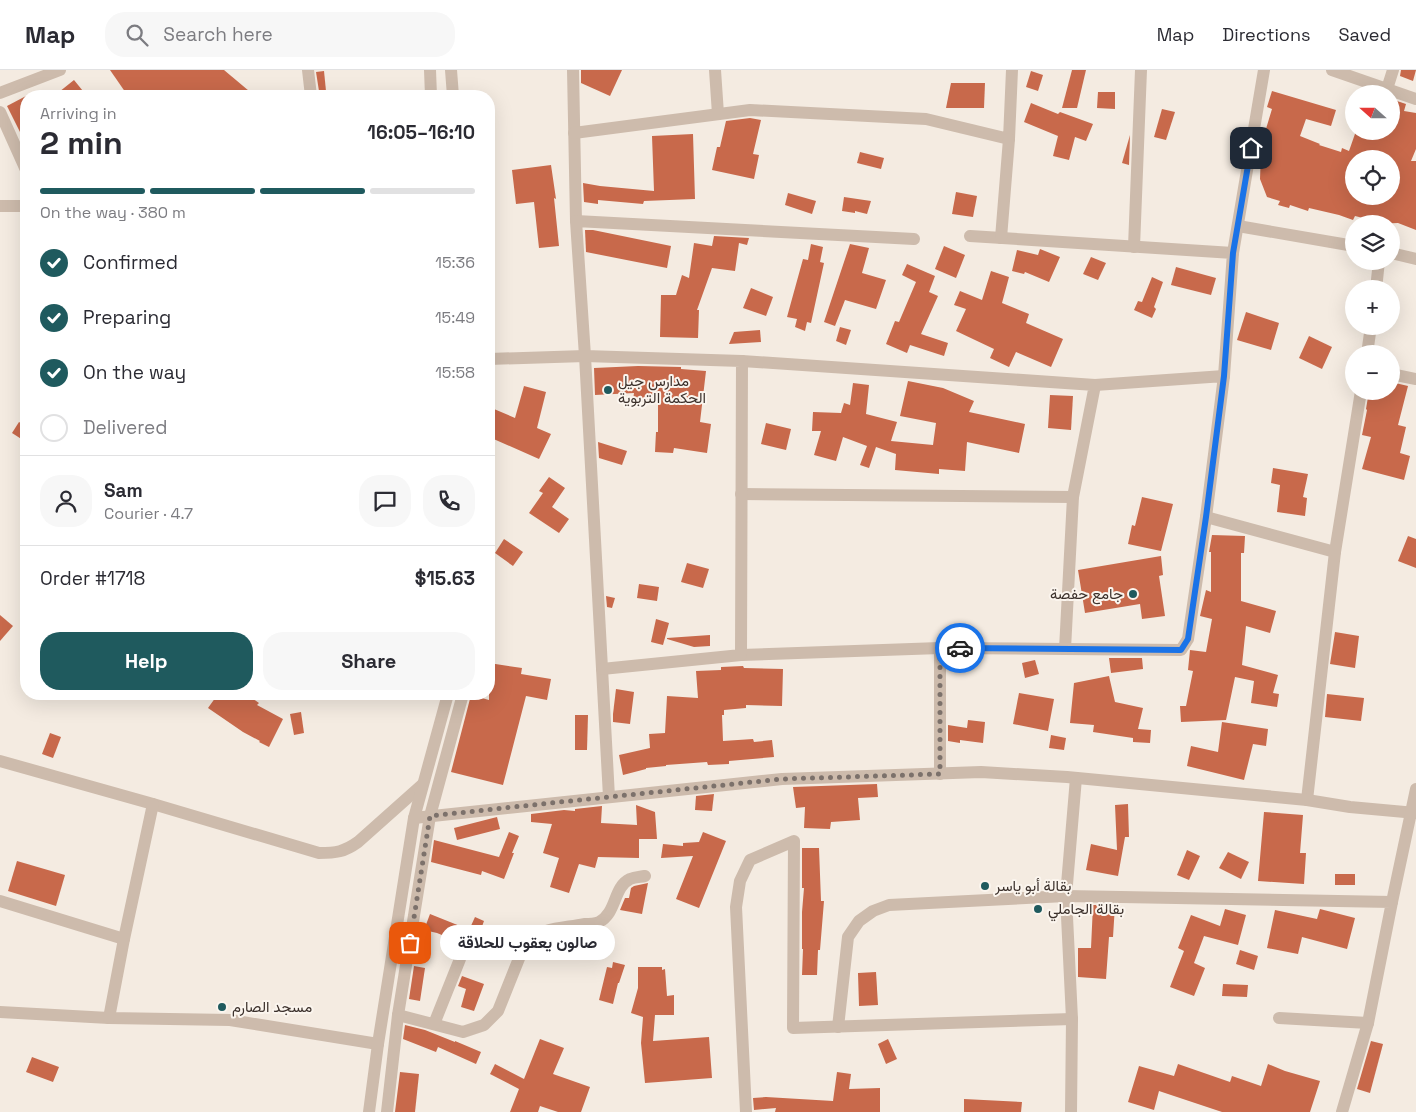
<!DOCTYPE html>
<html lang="en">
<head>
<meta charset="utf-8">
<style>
  body { margin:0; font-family:"Space Grotesk",Vazirmatn,sans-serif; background:#f7f7f7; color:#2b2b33; height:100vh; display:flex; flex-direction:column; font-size:19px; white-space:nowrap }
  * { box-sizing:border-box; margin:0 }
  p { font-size:16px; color:#7c7c81 }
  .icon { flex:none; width:28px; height:28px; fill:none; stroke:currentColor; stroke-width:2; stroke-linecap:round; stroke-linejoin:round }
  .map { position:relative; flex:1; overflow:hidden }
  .side { position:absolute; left:20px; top:20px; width:475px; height:610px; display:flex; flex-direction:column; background:#fff; border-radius:20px; box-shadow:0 5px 20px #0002 }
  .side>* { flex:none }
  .needle { width:32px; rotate:291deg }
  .tools { position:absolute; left:1345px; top:15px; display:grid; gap:10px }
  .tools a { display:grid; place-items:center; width:55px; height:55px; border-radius:50%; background:#fff; box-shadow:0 5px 20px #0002; font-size:25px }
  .pin { position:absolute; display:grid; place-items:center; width:42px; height:42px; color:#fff; margin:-21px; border-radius:10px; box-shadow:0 2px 8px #0006 }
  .courier { position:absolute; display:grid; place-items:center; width:50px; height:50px; margin:-25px; border:4px solid #1a73e8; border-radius:50%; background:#fff; color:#222; box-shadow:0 1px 6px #0007 }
  .bubble { position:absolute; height:35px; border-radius:18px; background:#fff; box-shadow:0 5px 20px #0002; font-size:16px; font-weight:700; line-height:35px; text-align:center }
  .head em { font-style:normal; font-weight:700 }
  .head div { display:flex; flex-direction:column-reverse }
  .head { display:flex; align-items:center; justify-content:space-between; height:85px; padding:0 20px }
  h1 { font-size:32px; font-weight:700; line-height:38px }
  .bar { display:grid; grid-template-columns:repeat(4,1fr); gap:8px 5px; align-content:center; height:60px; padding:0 20px }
  .bar i { height:6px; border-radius:4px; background:#e1e1e2 }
  .bar .on { background:#1f5a5e }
  .bar p { grid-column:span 4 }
  .line { display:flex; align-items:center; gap:12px; padding:0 20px; border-top:1px solid #e1e1e2 }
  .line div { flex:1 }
  .round { display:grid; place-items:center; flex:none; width:52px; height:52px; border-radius:20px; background:#f7f7f7 }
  ol { padding:0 20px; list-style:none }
  li { display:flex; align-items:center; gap:15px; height:55px }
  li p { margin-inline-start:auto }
  li .icon { padding:5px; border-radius:50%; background:#1f5a5e; color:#fff; stroke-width:4 }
  li:last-child { color:#7c7c81 }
  li i { width:28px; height:28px; border:2px solid #e1e1e2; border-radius:50% }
  .action { display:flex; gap:10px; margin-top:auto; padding:10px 20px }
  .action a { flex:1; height:58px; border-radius:20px; background:#1f5a5e; color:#fff; font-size:20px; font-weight:700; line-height:58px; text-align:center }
  .action a+a { background:#f7f7f7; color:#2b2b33 }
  header { display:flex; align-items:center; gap:30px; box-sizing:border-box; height:70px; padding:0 25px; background:#fff; border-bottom:1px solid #e1e1e2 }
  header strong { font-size:24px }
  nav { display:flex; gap:28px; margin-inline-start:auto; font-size:18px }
  .search { width:350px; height:45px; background:#f7f7f7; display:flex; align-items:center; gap:12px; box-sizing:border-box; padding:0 18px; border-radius:20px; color:#7c7c81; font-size:19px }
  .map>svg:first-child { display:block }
</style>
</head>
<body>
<header>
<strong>Map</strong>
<div class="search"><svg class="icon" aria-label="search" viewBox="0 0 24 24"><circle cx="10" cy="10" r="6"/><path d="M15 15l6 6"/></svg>Search here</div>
<nav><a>Map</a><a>Directions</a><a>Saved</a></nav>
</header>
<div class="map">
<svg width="1416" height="1042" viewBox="0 0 1416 1042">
  <rect width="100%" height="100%" fill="#f4ebe1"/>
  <g fill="#c8694b" fill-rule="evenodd">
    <polygon points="110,0 224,0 255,26 128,26"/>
    <polygon points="581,0 622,0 610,26 581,13"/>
    <polygon points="1072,0 1086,0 1077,38 1062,38"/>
    <polygon points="1401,0 1416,0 1413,11 1400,6"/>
    <polygon points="324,1 326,21 319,21 316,2"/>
    <polygon points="1031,1 1043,5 1038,21 1026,17"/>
    <polygon points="74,10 87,26 54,26"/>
    <polygon points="951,13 985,13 984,38 946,38"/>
    <path d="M1272,21L1336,40L1331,56L1306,49L1300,66L1320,74L1319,75L1341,82L1342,78L1349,81L1356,61H1391V29L1406,34L1404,41L1416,43V79L1411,91H1416V160L1398,153L1374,154L1375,151L1355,146L1353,150L1339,145L1309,138L1308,141L1290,135L1289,138L1278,135L1280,131L1267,127L1260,109L1261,83L1259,82L1272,39L1267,37ZM1354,89H1391V126H1354Z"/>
    <polygon points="1098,22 1115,22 1115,39 1097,38"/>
    <polygon points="26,26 26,74 7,36"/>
    <polygon points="1031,33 1058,44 1060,42 1093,54 1086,71 1075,67 1069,90 1053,86 1058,66 1024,52"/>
    <polygon points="1162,39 1175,42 1166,70 1154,67"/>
    <polygon points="750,48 761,50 753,84 759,85 754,109 712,100 717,77 720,77 726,51"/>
    <polygon points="693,64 695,129 644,131 643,134 598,130 598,134 584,132 583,113 600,116 654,121 652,66"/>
    <polygon points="1130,65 1129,95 1122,93"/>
    <polygon points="860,82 884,88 881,99 857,93"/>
    <polygon points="551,95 556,129 554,128 559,176 539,178 534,132 516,134 512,100"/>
    <polygon points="956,122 977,126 973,147 952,144"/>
    <polygon points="788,123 816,131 812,144 785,135"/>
    <polygon points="844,127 871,131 867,144 855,141 855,143 842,141"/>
    <polygon points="585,160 593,160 671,176 667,198 586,182"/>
    <polygon points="714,166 749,168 747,175 739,173 735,201 712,198 697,240 699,240 698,268 660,267 661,225 676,225 682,205 689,208 694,173 712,176"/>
    <polygon points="811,174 823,177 820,192 824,193 811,253 807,252 805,261 795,257 797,249 787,247 803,189 808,190"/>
    <polygon points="850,174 869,178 862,203 886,210 876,239 845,230 835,256 824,252"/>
    <polygon points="944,176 965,185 956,208 935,199"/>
    <polygon points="1040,179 1060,187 1049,212 1025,202 1024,204 1012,201 1017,180 1038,185"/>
    <polygon points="1091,187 1106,193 1098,210 1083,204"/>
    <polygon points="907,194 935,206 929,222 938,226 921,264 948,273 944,286 910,275 907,283 886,274 895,251 899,252 916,212 902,205"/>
    <polygon points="1176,197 1216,208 1211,225 1171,215"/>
    <polygon points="991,201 1009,207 1002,233 1029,244 1026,253 1063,269 1051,297 1016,282 1009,297 990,288 994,279 956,261 966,239 954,235 960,221 982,230"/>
    <polygon points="1152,207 1163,212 1154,237 1156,239 1152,248 1134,240 1138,231 1142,232"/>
    <polygon points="751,218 773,227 766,246 743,238"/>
    <polygon points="1246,242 1279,253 1271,280 1237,270"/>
    <polygon points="840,257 851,260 846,275 836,271"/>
    <polygon points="760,260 761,272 729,274 734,262"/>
    <polygon points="1309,266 1332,277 1322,299 1299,288"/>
    <polygon points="638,296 681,297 681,299 706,301 700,352 711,354 707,383 674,378 673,383 655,382 656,362 658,362 658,334 633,330 634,323 595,325 594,298"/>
    <polygon points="908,311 943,318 974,331 969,342 1025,354 1019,383 967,372 965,401 939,399 939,404 895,400 896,384 876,377 869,398 860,395 867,376 843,367 836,391 814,385 821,361 812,361 813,342 841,343 844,333 850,335 853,313 869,315 866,344 897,352 891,371 933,375 936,353 900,346"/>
    <polygon points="1391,312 1408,316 1398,355 1406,357 1400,383 1410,386 1404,410 1362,399 1371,367 1362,365 1367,340 1366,339 1369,321 1391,321"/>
    <polygon points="524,316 546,322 537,358 551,364 539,389 489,367 489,350 494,339 515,348"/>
    <polygon points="1050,325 1073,326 1071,360 1048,358"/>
    <polygon points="19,352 26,356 26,372 12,363"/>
    <polygon points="766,353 791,359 786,380 761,374"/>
    <polygon points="598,372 627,381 622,395 599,388"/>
    <polygon points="1273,398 1308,404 1303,427 1307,428 1305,446 1277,442 1280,415 1271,413"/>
    <polygon points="549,407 565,418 552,437 569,449 559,463 529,443 543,423 539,421"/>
    <polygon points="1142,427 1173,434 1161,481 1128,474 1132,455 1135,456"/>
    <polygon points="1212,465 1245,466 1244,483 1241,483 1241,531 1276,541 1270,563 1246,556 1242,595 1278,605 1273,623 1279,624 1277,637 1251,633 1254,611 1235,607 1226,650 1181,652 1180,636 1186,636 1193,601 1188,600 1190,580 1206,582 1212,549 1200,546 1206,520 1211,522 1211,482 1209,482"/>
    <polygon points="1408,466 1416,469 1416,498 1398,491"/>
    <polygon points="504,469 523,482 513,496 495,483"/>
    <polygon points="1161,486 1163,505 1159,506 1165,546 1142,549 1140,534 1085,543 1078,500"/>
    <polygon points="687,493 709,499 703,518 681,512"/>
    <polygon points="639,514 659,517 657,531 637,528"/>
    <polygon points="606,526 615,528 612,538 607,537"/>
    <polygon points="0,545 13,556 0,571"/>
    <polygon points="656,549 669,553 663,575 651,572"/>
    <polygon points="1335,562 1359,566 1355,598 1330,594"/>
    <polygon points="710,565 710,576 694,577 667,569 667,568"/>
    <polygon points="1109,588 1142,588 1143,599 1111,603"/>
    <polygon points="1035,590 1039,604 1025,608 1022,593"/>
    <polygon points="489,593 522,598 521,604 551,609 547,630 526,626 503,715 451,702 471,625 489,630"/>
    <polygon points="743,596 744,598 783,599 782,636 746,635 746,638 724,640 724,645 722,645 723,671 753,669 754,672 772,670 774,687 729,691 729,694 708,695 707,692 666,695 666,696 646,698 646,699 623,705 619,685 650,678 649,664 665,663 667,626 698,628 696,601 721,600 721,597"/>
    <polygon points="1109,606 1115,632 1143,638 1138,659 1151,660 1150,673 1133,672 1133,668 1093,662 1094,655 1070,653 1074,613"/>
    <polygon points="616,619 634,622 630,654 613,652 613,644"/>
    <polygon points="1019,623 1054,629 1048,661 1013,654"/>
    <polygon points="218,624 246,624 259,633 257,635 283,649 269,677 259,672 260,671 243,662 208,638"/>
    <polygon points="1327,624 1364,628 1361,651 1325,647"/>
    <polygon points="301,642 304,663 294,665 290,644"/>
    <polygon points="575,645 588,645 587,680 575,680"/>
    <polygon points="968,650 985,652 983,673 960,670 960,673 948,671 948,655 967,658"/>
    <polygon points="1222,652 1268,659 1266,676 1253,674 1244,710 1187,696 1191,676 1218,682"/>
    <polygon points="50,663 61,667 53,688 42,684"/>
    <polygon points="1051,665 1066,668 1064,680 1049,678"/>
    <polygon points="877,714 878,727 858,728 860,750 831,752 830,759 804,758 805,737 796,738 793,717"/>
    <polygon points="714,724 712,741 695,740 696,726"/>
    <polygon points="1128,734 1129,767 1125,767 1118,806 1086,800 1091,774 1117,780 1115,735"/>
    <polygon points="636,735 655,742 657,769 639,769 639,788 598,787 595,798 579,794 569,823 550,817 559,788 543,783 552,754 531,752 531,744 564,740 575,741 575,739 602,736 601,753 637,755"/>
    <polygon points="1264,742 1303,745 1300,783 1306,783 1304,814 1258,811"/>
    <polygon points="497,747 500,759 457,770 454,758"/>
    <polygon points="509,762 519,766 512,783 514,783 504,809 482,801 481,805 431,792 434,770 499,787"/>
    <polygon points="703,762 726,771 699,838 676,829 693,786 661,788 663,774 683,776 683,773 699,772"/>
    <polygon points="802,778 819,778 821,831 824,831 820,880 818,880 817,905 802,905 803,879 802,879 802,842 804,818 802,818"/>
    <polygon points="1187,780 1200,786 1189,810 1177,805"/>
    <polygon points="1228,782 1249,792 1241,809 1219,798"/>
    <polygon points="17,791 65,805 56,836 8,821"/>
    <rect x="1335" y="804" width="20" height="11"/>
    <polygon points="648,813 642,844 620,840 625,828 629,828 631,818 634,816"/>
    <polygon points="1093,835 1115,835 1113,867 1109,867 1106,909 1078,907 1078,878 1091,878"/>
    <polygon points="1225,839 1246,845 1238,875 1204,866 1194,893 1205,898 1194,926 1170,917 1184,881 1178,878 1191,845 1220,856"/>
    <polygon points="1320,839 1355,848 1347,879 1302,867 1298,884 1267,878 1275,840 1317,849"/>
    <polygon points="430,844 465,858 459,872 437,863 424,860"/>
    <polygon points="475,847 484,851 480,862 470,858"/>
    <polygon points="541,871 571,883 540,889 531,885 535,875"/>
    <polygon points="1240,880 1258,886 1254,900 1236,894"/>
    <polygon points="613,892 625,895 619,913 618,913 613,934 599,930 607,897 612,898"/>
    <polygon points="414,896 425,898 420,931 409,929"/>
    <polygon points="638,897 662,897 662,900 665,899 667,926 674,925 674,945 655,945 653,971 709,967 712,1008 645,1013 641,973 643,947 631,943 638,918"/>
    <polygon points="876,902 878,935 859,936 858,903"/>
    <polygon points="462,906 484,914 474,941 461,937 466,919 458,916"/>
    <polygon points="1223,914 1248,915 1247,927 1222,926"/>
    <polygon points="405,955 425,960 455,972 455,971 481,982 476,994 438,977 436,982 403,969"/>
    <polygon points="540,969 564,978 553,1004 590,1017 581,1042 558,1042 540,1036 538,1042 510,1042 519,1019 490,1004 495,994 524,1009"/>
    <polygon points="888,969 897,989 886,994 878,974"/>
    <polygon points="1371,971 1383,974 1370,1023 1357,1019"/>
    <polygon points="32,987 59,997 53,1012 26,1002"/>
    <polygon points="1178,994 1230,1012 1232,1006 1261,1016 1268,994 1285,1001 1320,1011 1310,1042 1222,1042 1159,1021 1154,1040 1128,1032 1139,996 1174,1006"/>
    <polygon points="400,1002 419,1004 415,1042 395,1042"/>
    <polygon points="837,1002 851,1004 849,1019 880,1018 880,1042 775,1042 776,1038 754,1040 753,1028 766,1027 833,1031"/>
    <polygon points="964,1029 1022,1032 1021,1042 964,1042"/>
  </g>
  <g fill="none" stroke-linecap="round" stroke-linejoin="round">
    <g stroke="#cdbbac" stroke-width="12">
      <polyline points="308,0 311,26"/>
      <polyline points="430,0 431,26"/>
      <polyline points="451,0 453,26"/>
      <polyline points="573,0 576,151"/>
      <polyline points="715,0 718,44"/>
      <polyline points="1332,0 1416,29"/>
      <polyline points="1387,19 1393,0"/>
      <polyline points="0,23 60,0"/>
      <polyline points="0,42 26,100"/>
      <polyline points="574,63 750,40 926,49 1009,69 1012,0"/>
      <polyline points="0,136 26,136"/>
      <polyline points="1238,156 1354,176"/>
      <polyline points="970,166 1233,183 1224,306"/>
      <polyline points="1001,168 1009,69"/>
      <polyline points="1134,177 1141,0"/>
      <polyline points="1233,183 1264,0"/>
      <polyline points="1391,183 1416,189"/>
      <polyline points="1376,219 1379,191"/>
      <polyline points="1367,284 1371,256"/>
      <polyline points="489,289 585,286 609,727"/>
      <polyline points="1391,304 1416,309"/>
      <polyline points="741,424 1073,427"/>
      <polyline points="1206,447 1335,482"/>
      <polyline points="940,578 940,704"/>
      <polyline points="1065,579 1181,580 1188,569 1206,447 1224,306 1095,315"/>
      <polyline points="741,585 940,578 1065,579 1073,427 1095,315 742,291"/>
      <polyline points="602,599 741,585 742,291 585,286 576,151 914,169"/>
      <path d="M0,691L153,734L319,783C336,783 344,782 358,772L422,715"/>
      <polyline points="1307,730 1335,482 1361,321"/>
      <polyline points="414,748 782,709 981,702 1067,707 1307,730 1350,737 1416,743"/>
      <polyline points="0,831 124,869"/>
      <polyline points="1392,832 1416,719"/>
      <polyline points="0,942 109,948 230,950 378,974"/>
      <path d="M398,945L463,962L484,955L498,941L526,871C541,858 565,858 584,854C589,854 595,854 599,852C617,843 613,817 630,809C635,807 640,807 645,806"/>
      <polyline points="109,948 124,869 153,734"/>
      <polyline points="434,954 460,889"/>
      <polyline points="838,957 848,867 859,851 873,841 889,835 1066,826 1392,832 1368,953 1279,948"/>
      <polyline points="369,1042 378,974 414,748 448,624"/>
      <polyline points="387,1042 398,945 430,746 463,624"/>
      <polyline points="746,1042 736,837 740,811 750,790 794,771 793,958 1072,949"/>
      <polyline points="1071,1042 1072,949 1066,826 1076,708"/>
      <polyline points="1342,1042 1368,953"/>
    </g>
  </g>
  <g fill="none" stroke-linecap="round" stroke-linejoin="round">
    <polyline stroke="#7c716b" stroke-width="5" stroke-dasharray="0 9" points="410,873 430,746 541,734 782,709 940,704 940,578 960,578"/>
    <polyline stroke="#1a73e8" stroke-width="6" points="960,578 1181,580 1188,569 1206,447 1224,306 1233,183 1251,78"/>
  </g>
  <g fill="#1f5a5e" stroke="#fbf5ee" stroke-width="2">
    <circle cx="608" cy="320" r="5"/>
    <circle cx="1133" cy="524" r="5"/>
    <circle cx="985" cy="816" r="5"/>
    <circle cx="1038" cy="839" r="5"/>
    <circle cx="222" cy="937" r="5"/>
  </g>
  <g text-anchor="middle" stroke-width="4" stroke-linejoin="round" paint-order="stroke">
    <g font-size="15" fill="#3b302b" stroke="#fbf5ee" text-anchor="start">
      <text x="618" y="316">مدارس جيل<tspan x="618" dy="17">الحكمة التربوية</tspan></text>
      <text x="1123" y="529" text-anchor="end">جامع حفصة</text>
      <text x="995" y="821">بقالة أبو ياسر</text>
      <text x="1048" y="844">بقالة الجاملي</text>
      <text x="232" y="942">مسجد الصارم</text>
    </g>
  </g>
</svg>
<div class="tools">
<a><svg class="needle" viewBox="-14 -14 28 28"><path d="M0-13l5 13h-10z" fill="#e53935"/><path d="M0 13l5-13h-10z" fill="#7c7c81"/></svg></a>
<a><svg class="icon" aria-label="locate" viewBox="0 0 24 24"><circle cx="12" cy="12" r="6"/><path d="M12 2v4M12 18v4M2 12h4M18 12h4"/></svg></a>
<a><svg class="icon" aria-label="layers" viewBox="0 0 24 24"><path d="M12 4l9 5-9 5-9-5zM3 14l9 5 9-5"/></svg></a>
<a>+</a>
<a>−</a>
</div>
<div class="pin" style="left:410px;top:873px;background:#ea580c"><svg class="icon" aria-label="bag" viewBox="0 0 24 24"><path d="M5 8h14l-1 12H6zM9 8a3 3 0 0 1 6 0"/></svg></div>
<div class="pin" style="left:1251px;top:78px;background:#1f2937"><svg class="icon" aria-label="home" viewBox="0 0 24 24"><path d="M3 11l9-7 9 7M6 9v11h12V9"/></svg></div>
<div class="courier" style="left:960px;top:578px"><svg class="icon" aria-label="car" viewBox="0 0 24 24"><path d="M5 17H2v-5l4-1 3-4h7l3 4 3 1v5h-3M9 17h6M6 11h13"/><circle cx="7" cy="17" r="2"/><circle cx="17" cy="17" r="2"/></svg></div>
<div class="bubble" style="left:440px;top:855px;width:175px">صالون يعقوب للحلاقة</div>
<section class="side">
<div class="head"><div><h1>2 min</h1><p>Arriving in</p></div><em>16:05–16:10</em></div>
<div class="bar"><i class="on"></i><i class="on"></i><i class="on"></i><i></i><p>On the way · 380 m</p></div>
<ol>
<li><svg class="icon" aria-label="check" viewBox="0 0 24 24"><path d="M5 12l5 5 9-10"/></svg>Confirmed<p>15:36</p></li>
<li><svg class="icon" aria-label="check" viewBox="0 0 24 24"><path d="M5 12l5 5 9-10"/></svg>Preparing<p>15:49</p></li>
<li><svg class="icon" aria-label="check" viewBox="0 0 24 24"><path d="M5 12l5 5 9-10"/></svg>On the way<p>15:58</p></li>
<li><i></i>Delivered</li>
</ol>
<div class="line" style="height:90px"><a class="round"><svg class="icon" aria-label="person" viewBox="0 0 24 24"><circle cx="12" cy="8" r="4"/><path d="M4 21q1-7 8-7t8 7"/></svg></a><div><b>Sam</b><p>Courier · 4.7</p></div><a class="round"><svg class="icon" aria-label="chat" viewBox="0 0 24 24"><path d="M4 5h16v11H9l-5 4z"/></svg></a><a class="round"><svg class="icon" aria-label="phone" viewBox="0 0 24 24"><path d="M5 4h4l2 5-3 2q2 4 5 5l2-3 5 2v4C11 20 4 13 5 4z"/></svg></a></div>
<div class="line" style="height:65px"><div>Order #1718</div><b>$15.63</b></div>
<div class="action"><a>Help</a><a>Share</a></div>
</section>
</div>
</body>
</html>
